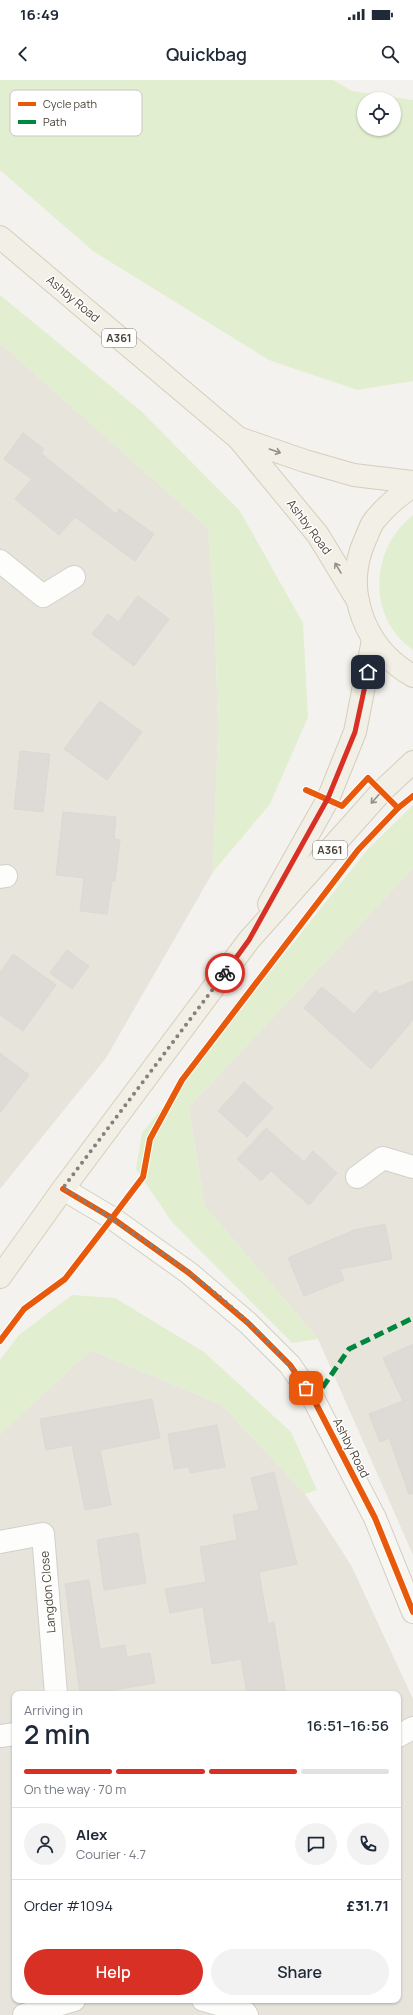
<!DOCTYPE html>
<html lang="en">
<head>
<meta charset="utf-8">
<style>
  body { margin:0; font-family:Manrope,sans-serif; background:#f2f2f3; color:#1f2937; height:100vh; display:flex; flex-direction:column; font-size:15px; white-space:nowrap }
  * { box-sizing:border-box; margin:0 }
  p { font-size:13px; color:#747a83 }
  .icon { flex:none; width:22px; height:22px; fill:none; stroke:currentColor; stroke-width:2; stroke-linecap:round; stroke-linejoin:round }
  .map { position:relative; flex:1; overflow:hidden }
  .sheet { position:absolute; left:12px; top:1611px; width:389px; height:312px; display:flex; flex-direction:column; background:#fff; border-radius:8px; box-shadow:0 1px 3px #0004 }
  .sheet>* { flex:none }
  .tools { position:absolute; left:357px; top:12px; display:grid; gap:8px }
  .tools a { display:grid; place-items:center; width:44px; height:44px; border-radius:50%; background:#fff; box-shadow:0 1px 3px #0004; font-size:20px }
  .pin { position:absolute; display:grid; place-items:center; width:34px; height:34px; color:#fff; margin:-17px; border-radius:8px; box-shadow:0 2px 6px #0006 }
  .courier { position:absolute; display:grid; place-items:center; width:40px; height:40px; margin:-20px; border:3px solid #d93025; border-radius:50%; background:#fff; color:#222; box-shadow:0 1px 5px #0007 }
  .head em { font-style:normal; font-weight:600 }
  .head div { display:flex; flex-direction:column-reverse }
  .head { display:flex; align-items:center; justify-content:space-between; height:68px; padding:0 12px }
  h1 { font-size:26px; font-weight:600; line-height:30px }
  .bar { display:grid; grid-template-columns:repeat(4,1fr); gap:6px 4px; align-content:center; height:48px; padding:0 12px }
  .bar i { height:5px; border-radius:3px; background:#e0e1e3 }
  .bar .current { background:#d93025 }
  .bar p { grid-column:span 4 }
  .line { display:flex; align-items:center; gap:10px; padding:0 12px; border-top:1px solid #e0e1e3 }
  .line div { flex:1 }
  .round { display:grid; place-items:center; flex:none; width:42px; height:42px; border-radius:21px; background:#f2f2f3 }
  .primary-button { display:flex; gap:8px; margin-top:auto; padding:8px 12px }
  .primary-button a { flex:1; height:46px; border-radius:24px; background:#d93025; color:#fff; font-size:16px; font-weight:600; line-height:46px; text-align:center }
  .primary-button a+a { background:#f2f2f3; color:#1f2937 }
  .status { display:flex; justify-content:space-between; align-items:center; height:28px; padding:0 20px; background:#fff; direction:ltr }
  .status svg { height:11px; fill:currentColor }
  header { display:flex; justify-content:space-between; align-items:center; height:52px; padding:0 12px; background:#fff; font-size:18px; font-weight:600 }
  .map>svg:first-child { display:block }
</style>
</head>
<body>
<div class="status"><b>16:49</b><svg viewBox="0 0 49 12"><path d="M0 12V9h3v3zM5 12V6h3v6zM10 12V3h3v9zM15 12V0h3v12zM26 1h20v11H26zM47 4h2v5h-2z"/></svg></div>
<header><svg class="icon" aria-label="back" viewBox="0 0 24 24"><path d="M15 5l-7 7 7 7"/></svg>Quickbag<svg class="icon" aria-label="search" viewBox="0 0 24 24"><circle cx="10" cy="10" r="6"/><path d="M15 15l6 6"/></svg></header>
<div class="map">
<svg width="413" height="1935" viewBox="0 0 413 1935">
  <rect width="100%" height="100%" fill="#f4f2ee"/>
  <g fill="#e7e4dc" fill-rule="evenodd">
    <polygon points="0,263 208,448 215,541 218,652 213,792 106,978 0,1109"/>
    <polygon points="413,788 413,1475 318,1259 204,1125 189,1027"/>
    <path d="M91,1270L222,1325L305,1414L351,1485L413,1619V1935H0V1354ZM15,1614H398V1920H15Z"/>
  </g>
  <g fill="#e1eecf" fill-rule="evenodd">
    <path d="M0,0H333L352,11L413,20V301L357,310L269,280L93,171L0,90ZM364,19H394V49H364Z"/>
    <polygon points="0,215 141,331 240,431 303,543 308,637 270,724 213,792 218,652 215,541 208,448 0,263"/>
    <path d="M413,435V570C366,537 370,469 413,435Z"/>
    <polygon points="413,725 413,788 189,1027 204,1125 318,1259 292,1263 172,1142 136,1089 142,1053 368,769"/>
    <polygon points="72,1215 115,1218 204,1272 291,1352 317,1410 305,1414 222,1325 91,1270 0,1354 0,1280 19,1255"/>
  </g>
  <g fill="#dedbd6" stroke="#dcd9d4">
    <polygon points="23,353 44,369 41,373 116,434 119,429 154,454 135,481 75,437 59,455 15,419 32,399 4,379"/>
    <polygon points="138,516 169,539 134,586 92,554 108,534 118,542"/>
    <polygon points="100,621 142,652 107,700 64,669"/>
    <polygon points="20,671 50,674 43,732 14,729"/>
    <polygon points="63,732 116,737 114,759 120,760 115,801 112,801 107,834 80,831 84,798 56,795"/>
    <polygon points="67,870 89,886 72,909 50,893"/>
    <polygon points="13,874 56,905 23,951 0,935 0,893"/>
    <polygon points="413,901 413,940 371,989 304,928 322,907 354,934 376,910 380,914"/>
    <polygon points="0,973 29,995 0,1033"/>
    <polygon points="244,1002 273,1028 247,1057 218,1031"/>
    <polygon points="266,1048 304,1082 313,1071 337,1093 309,1125 271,1091 261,1101 237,1079"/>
    <polygon points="385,1144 392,1179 340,1189 344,1200 304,1216 288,1178 354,1150"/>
    <polygon points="413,1264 413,1414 409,1414 389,1358 380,1362 369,1334 403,1321 383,1278"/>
    <polygon points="152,1319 160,1358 100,1370 111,1425 85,1430 72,1365 46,1370 40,1339"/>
    <polygon points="217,1345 225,1387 190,1393 189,1387 174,1389 168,1354"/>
    <polygon points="274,1392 297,1484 259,1492 268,1544 274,1542 286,1614 247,1614 241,1579 212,1584 203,1527 170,1533 165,1509 206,1502 200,1467 237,1460 233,1435 259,1430 251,1398"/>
    <polygon points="138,1453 146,1503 104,1510 97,1460"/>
    <polygon points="89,1500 100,1569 125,1565 127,1577 150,1573 155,1603 91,1614 80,1614 65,1504"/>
  </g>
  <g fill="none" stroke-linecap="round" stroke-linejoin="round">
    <g stroke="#d2d0cb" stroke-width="24">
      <g id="street">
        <polyline points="0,481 43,516 74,497"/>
        <polyline points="0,797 6,796"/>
        <polyline points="357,1097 383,1078 413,1087"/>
        <polyline points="0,1462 43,1454 56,1614"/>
        <polyline points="0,1656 15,1654"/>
        <polyline points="398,1656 413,1648"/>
        <polyline points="203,1920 244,1931 247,1935"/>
        <polyline points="24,1935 74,1920"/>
      </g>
    </g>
    <g stroke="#d3cfc5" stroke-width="24">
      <polyline id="secondary" points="63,1109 112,1138 189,1193 248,1243 290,1285 314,1320 375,1438 413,1532"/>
    </g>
    <g stroke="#d6cebb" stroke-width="24">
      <g id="primary">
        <polyline points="0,157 238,358 318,455 358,521"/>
        <polyline points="238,358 305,381 354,395 413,402"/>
        <path d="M413,406C398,416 385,427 374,441C370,446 368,454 365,460C342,511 365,569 413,596"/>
        <polyline points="269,824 328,719 355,652 373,560"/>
        <polyline points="0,1197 63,1109 249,860 382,711 413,682"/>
      </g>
    </g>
    <use href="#street" stroke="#fdfdfc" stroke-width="22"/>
    <use href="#secondary" stroke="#f7f6f1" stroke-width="22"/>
    <use href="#primary" stroke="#f2efe6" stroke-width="22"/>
    <polyline stroke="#00873e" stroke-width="5" stroke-dasharray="10 5" stroke-linecap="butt" points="314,1320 349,1269 413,1238"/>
    <g stroke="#fff" stroke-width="8">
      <g id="cycleway">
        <polyline points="306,710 342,726 368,698 398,728"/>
        <polyline points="63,1109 112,1138 189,1193 248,1243 290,1285 314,1320 375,1438 413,1532"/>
        <polyline points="0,1261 24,1229 65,1199 112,1138 143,1097 150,1059 182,1000 358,770 398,728 413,716"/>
      </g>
    </g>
    <use href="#cycleway" stroke="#e8590c" stroke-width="6"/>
  </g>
  <defs><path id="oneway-shaft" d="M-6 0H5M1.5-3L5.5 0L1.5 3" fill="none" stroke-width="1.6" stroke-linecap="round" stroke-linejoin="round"/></defs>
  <g stroke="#969187">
    <use href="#oneway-shaft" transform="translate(275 371) rotate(19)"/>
    <use href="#oneway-shaft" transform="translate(338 488) rotate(-121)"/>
    <use href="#oneway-shaft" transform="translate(375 719) rotate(132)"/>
  </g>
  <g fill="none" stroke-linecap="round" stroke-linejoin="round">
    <path stroke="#868178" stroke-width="4" stroke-dasharray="0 7.2" d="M225,893L63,1108C147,1160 250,1227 306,1308"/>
    <polyline stroke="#d93025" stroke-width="5" points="225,893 249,860 328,718 355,652 368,592"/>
  </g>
  <g text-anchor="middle" stroke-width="3" stroke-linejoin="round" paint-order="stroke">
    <g fill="#fff" stroke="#817c74" stroke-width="1">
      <rect x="102" y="249" width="34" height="18" rx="3"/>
      <rect x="313" y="761" width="34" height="18" rx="3"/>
    </g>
    <g font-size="11" font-weight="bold" fill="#4b4439">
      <text x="119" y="262">A361</text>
      <text x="330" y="774">A361</text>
    </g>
    <g font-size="12" fill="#4b4439" stroke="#fff">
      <text transform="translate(73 219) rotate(40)" y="4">Ashby Road</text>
      <text transform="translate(309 447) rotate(53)" y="4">Ashby Road</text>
      <text transform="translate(351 1368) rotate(63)" y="4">Ashby Road</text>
      <text transform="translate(48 1512) rotate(-95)" y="4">Langdon Close</text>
    </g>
  </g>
  <rect x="10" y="10" width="132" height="46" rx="6" fill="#fff" stroke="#c9c7c4" stroke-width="1"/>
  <rect x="18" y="22" width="18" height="4" fill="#e8590c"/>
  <rect x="18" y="40" width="18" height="4" fill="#00873e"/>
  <g font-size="11" fill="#4b4439">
    <text x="43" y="28">Cycle path</text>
    <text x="43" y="46">Path</text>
  </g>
</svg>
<div class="tools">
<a><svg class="icon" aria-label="locate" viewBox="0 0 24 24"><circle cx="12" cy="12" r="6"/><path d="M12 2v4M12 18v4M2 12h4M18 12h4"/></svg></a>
</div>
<div class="pin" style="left:306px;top:1308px;background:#ea580c"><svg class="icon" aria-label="bag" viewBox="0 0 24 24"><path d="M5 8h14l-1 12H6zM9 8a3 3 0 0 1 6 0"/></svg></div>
<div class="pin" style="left:368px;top:592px;background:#1f2937"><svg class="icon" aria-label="home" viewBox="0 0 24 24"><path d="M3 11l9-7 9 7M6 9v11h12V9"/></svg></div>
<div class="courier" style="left:225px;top:893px"><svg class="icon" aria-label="bike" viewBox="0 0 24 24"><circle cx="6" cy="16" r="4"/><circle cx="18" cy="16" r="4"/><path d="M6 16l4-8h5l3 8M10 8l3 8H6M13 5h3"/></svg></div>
<section class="sheet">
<div class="head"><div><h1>2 min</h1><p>Arriving in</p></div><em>16:51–16:56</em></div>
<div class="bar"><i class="current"></i><i class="current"></i><i class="current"></i><i></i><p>On the way · 70 m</p></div>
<div class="line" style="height:72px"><a class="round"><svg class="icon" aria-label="person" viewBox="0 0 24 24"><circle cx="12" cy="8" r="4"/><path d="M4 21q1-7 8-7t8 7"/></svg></a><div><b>Alex</b><p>Courier · 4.7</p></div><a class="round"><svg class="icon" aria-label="chat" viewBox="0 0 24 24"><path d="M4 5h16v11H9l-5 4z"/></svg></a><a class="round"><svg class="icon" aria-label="phone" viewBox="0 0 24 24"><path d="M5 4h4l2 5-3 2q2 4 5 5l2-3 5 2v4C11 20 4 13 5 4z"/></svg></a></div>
<div class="line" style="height:52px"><div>Order #1094</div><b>£31.71</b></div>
<div class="primary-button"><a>Help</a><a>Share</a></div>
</section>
</div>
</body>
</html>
